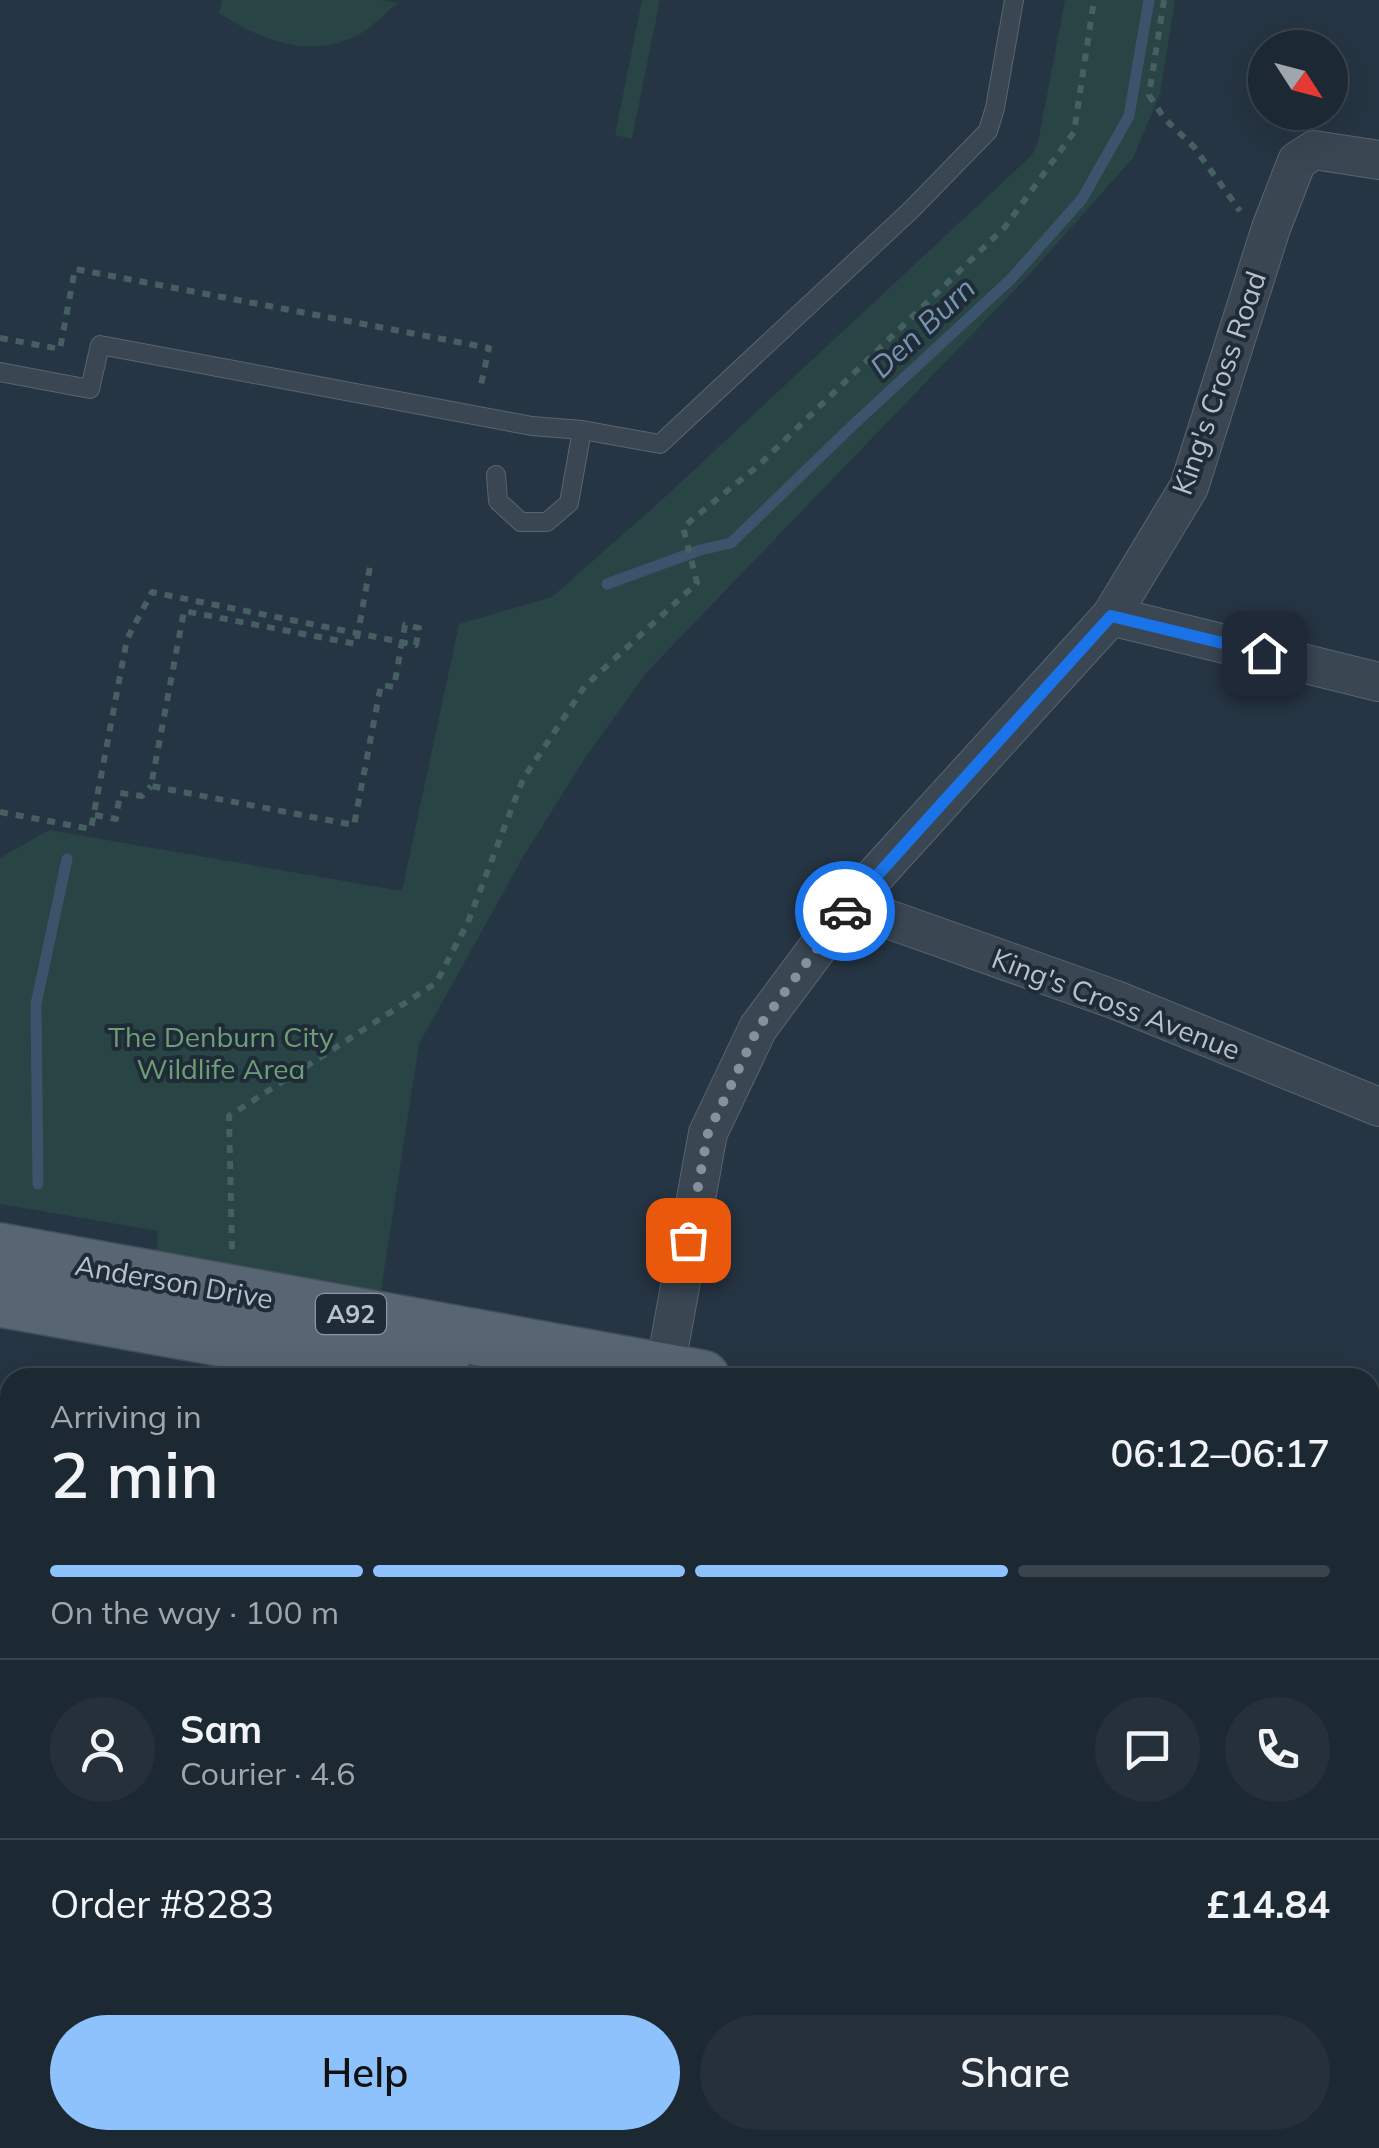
<!DOCTYPE html>
<html lang="en">
<head>
<meta charset="utf-8">
<style>
  body { margin:0; font-family:Mulish,sans-serif; background:#25303a; color:#f1f3f6; height:100vh; display:flex; flex-direction:column; font-size:38px; white-space:nowrap }
  * { box-sizing:border-box; margin:0 }
  p { font-size:32px; color:#a0a6ac }
  .icon { flex:none; width:55px; height:55px; fill:none; stroke:currentColor; stroke-width:2; stroke-linecap:round; stroke-linejoin:round }
  .map { position:relative; flex:1; overflow:hidden }
  .details { position:absolute; left:0px; top:1368px; width:1380px; height:782px; display:flex; flex-direction:column; background:#1c2832; border-radius:30px 30px 0 0; box-shadow:0 10px 40px #0002,0 0 0 2px #3a444d }
  .details>* { flex:none }
  .needle { width:65px; rotate:126deg }
  .buttons { position:absolute; left:1248px; top:30px; display:grid; gap:20px }
  .buttons a { display:grid; place-items:center; width:100px; height:100px; border-radius:50%; background:#1c2832; box-shadow:0 10px 40px #0002,0 0 0 2px #3a444d; font-size:50px }
  .pin { position:absolute; display:grid; place-items:center; width:85px; height:85px; color:#fff; margin:-42px; border-radius:20px; box-shadow:0 5px 15px #0006 }
  .courier { position:absolute; display:grid; place-items:center; width:100px; height:100px; margin:-50px; border:8px solid #1a73e8; border-radius:50%; background:#fff; color:#222; box-shadow:0 2px 12px #0007 }
  .overview em { font-style:normal; font-weight:600 }
  .overview div { display:flex; flex-direction:column-reverse }
  .overview { display:flex; align-items:center; justify-content:space-between; height:170px; padding:0 50px }
  h1 { font-size:65px; font-weight:600; line-height:75px }
  .bar { display:grid; grid-template-columns:repeat(4,1fr); gap:15px 10px; align-content:center; height:120px; padding:0 50px }
  .bar i { height:12px; border-radius:8px; background:#3a444d }
  .bar .selected { background:#8dc2fc }
  .bar p { grid-column:span 4 }
  .line { display:flex; align-items:center; gap:25px; padding:0 50px; border-top:2px solid #3a444d }
  .line div { flex:1 }
  .round { display:grid; place-items:center; flex:none; width:105px; height:105px; border-radius:52px; background:#25303a }
  .primary-button { display:flex; gap:20px; margin-top:auto; padding:20px 50px }
  .primary-button a { flex:1; height:115px; border-radius:60px; background:#8dc2fc; color:#111; font-size:40px; font-weight:600; line-height:115px; text-align:center }
  .primary-button a+a { background:#25303a; color:#f1f3f6 }
  .map>svg:first-child { display:block }
</style>
</head>
<body>
<div class="map">
<svg width="1379" height="2148" viewBox="0 0 1379 2148">
  <rect width="100%" height="100%" fill="#263543"/>
  <g fill="#284444">
    <path d="M222,0H381L398,3C384,14 370,30 354,37C307,59 259,39 219,13Z"/>
    <polygon points="642,0 660,0 632,139 615,135"/>
    <polygon points="1065,0 1175,0 1160,94 1133,158 1030,274 647,672 587,755 523,857 419,1044 380,1297 156,1253 158,1231 0,1204 0,858 49,830 402,891 459,624 552,597 665,497 1032,155 1038,142"/>
    <polygon points="0,1436 10,1440 10,1965 0,1985"/>
    <polygon points="1379,1633 1379,1775 1370,1774 1370,1635"/>
  </g>
  <g fill="none" stroke-linecap="round" stroke-linejoin="round">
    <g stroke="#3b546c" stroke-width="11">
      <polyline points="607,584 700,550 731,543 852,426 1011,279 1082,199 1129,116 1149,0"/>
      <polyline points="38,1184 36,1004 67,859"/>
      <polyline points="0,1617 10,1552"/>
    </g>
    <g stroke="#596570" stroke-width="20">
      <g id="lane">
        <polyline points="0,372 90,389 100,345 532,426 582,430 660,444 911,210 988,131 995,108 1014,0"/>
        <polyline points="496,475 498,501 521,522 547,522 569,503 582,430"/>
      </g>
    </g>
    <g stroke="#596570" stroke-width="40">
      <g id="street">
        <polyline points="1111,616 1379,682"/>
        <polyline points="853,900 885,918 1116,1000 1379,1107"/>
        <polyline points="665,1369 708,1133 758,1028 853,900 1111,616 1189,487 1271,228 1297,161 1314,150 1379,160"/>
        <polyline points="200,2148 203,2140"/>
        <polyline points="502,2148 504,2140"/>
      </g>
    </g>
    <g stroke="#596570" stroke-width="55">
      <polyline id="secondary" points="1202,2148 1206,2140"/>
    </g>
    <g stroke="#44505c" stroke-width="58">
      <g id="primary">
        <polyline points="0,1251 702,1378"/>
        <polyline points="0,1299 444,1378"/>
        <polyline points="1370,1595 1379,1593"/>
        <polyline points="1370,1810 1379,1810"/>
      </g>
    </g>
    <g stroke="#466061" stroke-width="6" stroke-dasharray="8 8" stroke-linecap="butt">
      <polyline points="1164,0 1149,95 1164,118 1194,147 1240,211"/>
      <polyline points="0,338 60,349 75,269 489,348 481,385 485,385"/>
      <polyline points="0,812 91,829 127,639 152,592 176,597 416,645 419,628 405,625 394,687 381,685 354,825 151,786 184,611 356,644 371,561"/>
      <polyline points="95,815 116,819 120,793 142,796 151,786"/>
      <polyline points="232,1249 229,1116 436,983 468,922 523,779 585,686 697,583 683,527 760,464 1005,227 1074,132 1094,0"/>
    </g>
    <use href="#lane" stroke="#3a4753" stroke-width="18"/>
    <use href="#street" stroke="#3a4753" stroke-width="38"/>
    <use href="#secondary" stroke="#485666" stroke-width="52"/>
    <use href="#primary" stroke="#586673" stroke-width="55"/>
  </g>
  <g fill="none" stroke-linecap="round" stroke-linejoin="round">
    <polyline stroke="#85919d" stroke-width="10" stroke-dasharray="0 18" points="688,1240 708,1133 725,1098 758,1028 845,911"/>
    <polyline stroke="#1a73e8" stroke-width="12" points="845,911 1111,616 1264,653"/>
  </g>
  <g text-anchor="middle" stroke-width="8" stroke-linejoin="round" paint-order="stroke">
    <rect fill="#1f2c38" stroke="#8a95a0" stroke-width="2.5" x="316" y="1294" width="70" height="40" rx="8"/>
    <g font-size="25" font-weight="bold" fill="#b8c2cd">
      <text x="351" y="1323">A92</text>
    </g>
    <g font-size="28" fill="#b8c2cd" stroke="#1f2c38">
      <text transform="translate(1219 383) rotate(-71)" y="10">King's Cross Road</text>
      <text transform="translate(1116 1004) rotate(21)" y="10">King's Cross Avenue</text>
      <text transform="translate(174 1282) rotate(10)" y="10">Anderson Drive</text>
    </g>
    <g font-size="28" fill="#6e9e75" stroke="#1f2c38">
      <text x="221" y="1047">The Denburn City<tspan x="221" dy="32">Wildlife Area</tspan></text>
    </g>
    <g font-size="30" font-style="italic" fill="#7795b0" stroke="#1f2c38">
      <text transform="translate(923 328) rotate(-43)" y="10">Den Burn</text>
    </g>
  </g>
</svg>
<div class="buttons">
<a><svg class="needle" viewBox="-14 -14 28 28"><path d="M0-13l5 13h-10z" fill="#e53935"/><path d="M0 13l5-13h-10z" fill="#a0a6ac"/></svg></a>
</div>
<div class="pin" style="left:688px;top:1240px;background:#ea580c"><svg class="icon" aria-label="bag" viewBox="0 0 24 24"><path d="M5 8h14l-1 12H6zM9 8a3 3 0 0 1 6 0"/></svg></div>
<div class="pin" style="left:1264px;top:653px;background:#1f2937"><svg class="icon" aria-label="home" viewBox="0 0 24 24"><path d="M3 11l9-7 9 7M6 9v11h12V9"/></svg></div>
<div class="courier" style="left:845px;top:911px"><svg class="icon" aria-label="car" viewBox="0 0 24 24"><path d="M5 17H2v-5l4-1 3-4h7l3 4 3 1v5h-3M9 17h6M6 11h13"/><circle cx="7" cy="17" r="2"/><circle cx="17" cy="17" r="2"/></svg></div>
<section class="details">
<div class="overview"><div><h1>2 min</h1><p>Arriving in</p></div><em>06:12–06:17</em></div>
<div class="bar"><i class="selected"></i><i class="selected"></i><i class="selected"></i><i></i><p>On the way · 100 m</p></div>
<div class="line" style="height:180px"><a class="round"><svg class="icon" aria-label="person" viewBox="0 0 24 24"><circle cx="12" cy="8" r="4"/><path d="M4 21q1-7 8-7t8 7"/></svg></a><div><b>Sam</b><p>Courier · 4.6</p></div><a class="round"><svg class="icon" aria-label="chat" viewBox="0 0 24 24"><path d="M4 5h16v11H9l-5 4z"/></svg></a><a class="round"><svg class="icon" aria-label="phone" viewBox="0 0 24 24"><path d="M5 4h4l2 5-3 2q2 4 5 5l2-3 5 2v4C11 20 4 13 5 4z"/></svg></a></div>
<div class="line" style="height:130px"><div>Order #8283</div><b>£14.84</b></div>
<div class="primary-button"><a>Help</a><a>Share</a></div>
</section>
</div>
</body>
</html>
